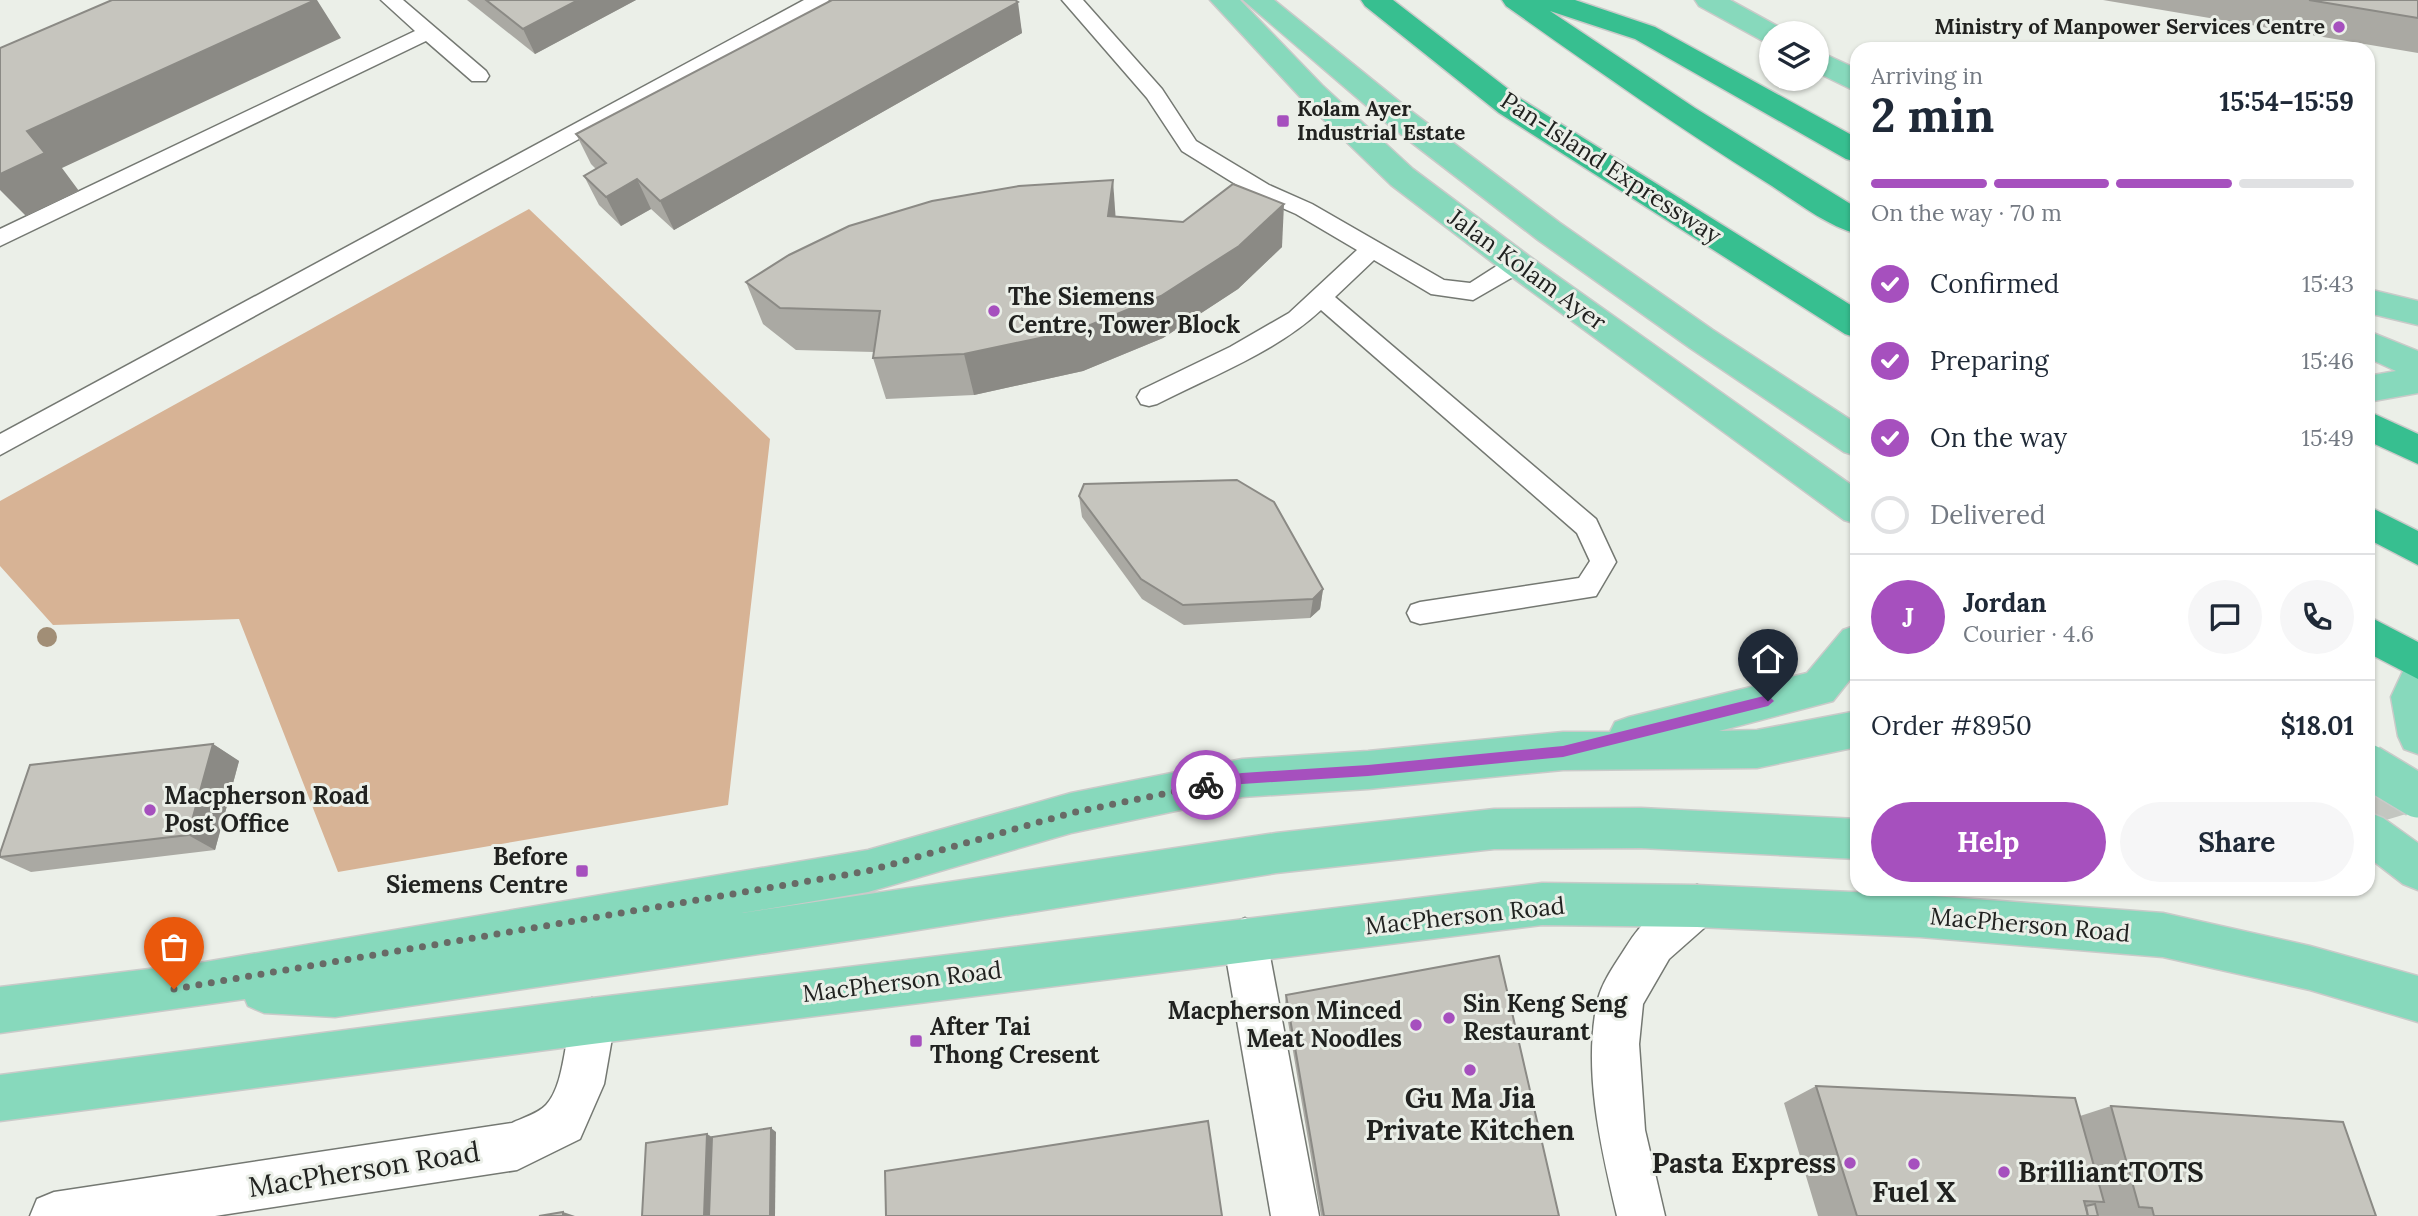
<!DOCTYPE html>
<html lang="en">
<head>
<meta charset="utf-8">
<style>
  body { margin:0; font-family:Lora,serif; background:#f6f6f7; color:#1f2937; height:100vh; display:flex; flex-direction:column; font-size:26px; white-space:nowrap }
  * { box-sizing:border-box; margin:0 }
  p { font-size:23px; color:#747a83 }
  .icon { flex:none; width:38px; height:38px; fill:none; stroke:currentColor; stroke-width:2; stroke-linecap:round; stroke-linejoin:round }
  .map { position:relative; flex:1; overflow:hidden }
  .sheet { position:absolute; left:1850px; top:42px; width:525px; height:854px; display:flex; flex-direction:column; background:#fff; border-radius:21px; box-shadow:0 2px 5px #0004 }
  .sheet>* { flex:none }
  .fabs { position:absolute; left:1759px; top:21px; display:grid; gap:14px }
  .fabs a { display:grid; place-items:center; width:70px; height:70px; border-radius:50%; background:#fff; box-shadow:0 2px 5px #0004; font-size:35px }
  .pin { position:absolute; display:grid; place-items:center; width:60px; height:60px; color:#fff; margin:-72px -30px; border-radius:50% 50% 50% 0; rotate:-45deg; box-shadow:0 0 7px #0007 }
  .pin .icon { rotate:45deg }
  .courier { position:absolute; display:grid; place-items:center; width:70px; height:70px; margin:-35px; border:5px solid #a650be; border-radius:50%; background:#fff; color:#222; box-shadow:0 2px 9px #0007 }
  .summary em { font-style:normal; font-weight:800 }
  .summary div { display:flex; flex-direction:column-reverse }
  .summary { display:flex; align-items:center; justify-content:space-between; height:119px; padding:0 21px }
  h1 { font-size:46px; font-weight:800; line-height:52px }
  .bar { display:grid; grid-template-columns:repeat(4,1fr); gap:10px 7px; align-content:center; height:84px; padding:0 21px }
  .bar i { height:9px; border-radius:5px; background:#e0e1e3 }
  .bar .on { background:#a650be }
  .bar p { grid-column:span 4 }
  .line { display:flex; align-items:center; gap:18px; padding:0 21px; border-top:2px solid #e0e1e3 }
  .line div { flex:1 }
  .round { display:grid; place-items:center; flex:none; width:74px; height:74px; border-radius:37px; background:#f6f6f7 }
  ol { padding:0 21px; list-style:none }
  li { display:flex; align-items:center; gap:21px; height:77px }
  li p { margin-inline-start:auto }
  li .icon { padding:7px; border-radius:50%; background:#a650be; color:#fff; stroke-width:4 }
  li:last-child { color:#747a83 }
  li i { width:38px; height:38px; border:4px solid #e0e1e3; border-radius:50% }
  .cta { display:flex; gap:14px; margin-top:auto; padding:14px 21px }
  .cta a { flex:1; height:80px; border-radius:42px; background:#a650be; color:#fff; font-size:28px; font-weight:800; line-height:80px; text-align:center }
  .cta a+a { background:#f6f6f7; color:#1f2937 }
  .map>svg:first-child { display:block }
</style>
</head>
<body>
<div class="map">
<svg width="2418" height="1216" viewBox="0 0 2418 1216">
  <rect width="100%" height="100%" fill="#ebefe8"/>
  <polygon fill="#d7b395" points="529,209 770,439 728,805 338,872 239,619 53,625 0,566 0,501"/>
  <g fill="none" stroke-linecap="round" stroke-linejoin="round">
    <polyline stroke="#c3c6c0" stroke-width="43" stroke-dasharray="43 21" stroke-linecap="butt" points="2368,803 2418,788"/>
    <g stroke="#747872" stroke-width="3">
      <g id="lane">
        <polygon points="381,0 403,0 486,71 489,76 486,81 472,81 426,41 0,246 0,229 415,31"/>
        <polygon points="804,0 829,0 826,4 0,455 0,434"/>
        <path d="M1062,0H1083L1162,89L1196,141L1269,185L1312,204L1444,280L1470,283L1509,258L1517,256L1525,258L1528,264L1525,270L1473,300L1431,294L1374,260L1335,297L1596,519L1616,562L1596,596L1420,624L1411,621L1407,613L1411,605L1420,602L1579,578L1590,561L1577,533L1321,310C1276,352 1212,376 1157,404L1149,406L1141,404L1137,397L1141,390L1230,347L1289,313L1357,250L1296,214L1253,195L1182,151L1147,98Z"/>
      </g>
    </g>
    <g stroke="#747872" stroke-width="3">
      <g id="street">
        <path d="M1697,885L1712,891L1719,906L1712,921L1669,959L1643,1004L1639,1044L1645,1130L1665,1216H1617C1601,1148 1582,1068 1598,999C1603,980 1616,963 1626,947C1642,921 1668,896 1697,885Z"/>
        <polygon points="1245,918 1261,925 1267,940 1319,1216 1271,1216 1223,940 1229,925"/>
        <path d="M592,998L608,1005L615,1021L604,1084L580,1139L517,1170L215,1216H30L37,1199L54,1192L512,1123C522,1118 539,1113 546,1105C566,1084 564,1032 576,1005Z"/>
      </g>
    </g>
    <g stroke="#cacac9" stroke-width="3">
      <g id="primary">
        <polygon points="1210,0 1240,0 1322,85 1413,169 1529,256 1857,489 1857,524 1844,520 1505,272 1391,185 1302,99"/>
        <polygon points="1243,0 1274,0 1411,111 1560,223 1713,330 1857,424 1857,456 1844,452 1690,348 1538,240 1390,126"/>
        <polygon points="1695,0 1730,0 1781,28 1785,33 1771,33 1771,43 1761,40 1699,6"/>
        <polygon points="1816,50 1857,69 1857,92 1816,72"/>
        <polygon points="2368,289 2418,301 2418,325 2368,313"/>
        <polygon points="2368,331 2418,351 2418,393 2368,402 2368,376 2396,371 2368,358"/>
        <polygon points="1857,625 1857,671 1833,701 1719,731 1757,730 1857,711 1857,747 1757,768 1563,770 1368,789 1242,797 1071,833 868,892 742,913 1276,833 1494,809 1641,808 1857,819 1857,859 1641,848 1494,849 1276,873 874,937 335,1017 264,1013 248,1006 245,999 0,1033 0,987 199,963 868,850 1071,793 1242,759 1368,751 1563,732 1610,732 1615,722 1629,717 1807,673 1843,630"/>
        <polygon points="2418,663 2418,754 2404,749 2398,736 2391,697 2404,669"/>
        <polygon points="2368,812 2383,818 2418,843 2418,890 2403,884 2368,857"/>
        <polygon points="1542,883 1697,885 1920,895 2163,913 2310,946 2418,976 2418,1022 2310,990 2163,957 1920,937 1697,927 1542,925 592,1044 0,1121 0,1075 592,998"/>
      </g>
    </g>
    <g stroke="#cacac9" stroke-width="3">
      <g id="highway">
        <polygon points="1361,0 1393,0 1521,99 1857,309 1857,338 1845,334 1499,113 1365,6"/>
        <path d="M1502,0H1575L1655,27L1857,138V162L1846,159L1635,39L1550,11L1695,108L1857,208V234C1824,225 1793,199 1764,181C1676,126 1591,66 1506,6Z"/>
        <polygon points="2368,411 2418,434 2418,464 2368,441"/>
        <polygon points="2368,506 2418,531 2418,565 2368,539"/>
        <polygon points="2368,616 2418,642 2418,679 2368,653"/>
      </g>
    </g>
    <use href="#lane" fill="#fff" fill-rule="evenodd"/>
    <use href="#street" fill="#fff" fill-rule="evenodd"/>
    <use href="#primary" fill="#87d9bc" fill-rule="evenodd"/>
    <use href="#highway" fill="#37bf90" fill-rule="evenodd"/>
    <g stroke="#cacac9" stroke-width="46" stroke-linecap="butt">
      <polyline id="primary-bridge" points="2368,766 2418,796"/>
    </g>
    <use href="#primary-bridge" stroke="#87d9bc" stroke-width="43"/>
  </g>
  <circle fill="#a18e76" cx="47" cy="637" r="10"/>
  <g fill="#aaa9a3">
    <polygon points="467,0 636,0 535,54"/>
    <polygon points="2103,0 2418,0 2418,53"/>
    <polygon points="1016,1 1022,33 674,230 651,209 621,226 599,205 584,176 596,169 591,164 576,134"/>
    <polygon points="1116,217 1282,247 1238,289 1163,338 1083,371 974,395 886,399 873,358 874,352 796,350 763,324 746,282"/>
    <polygon points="1079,496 1323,589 1320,609 1310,618 1184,625 1142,599 1082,517"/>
    <polygon points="213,744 239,761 215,850 31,872 0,858 0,853"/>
    <polygon points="1286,995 1559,1216 1321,1216 1285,1004"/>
    <polygon points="1816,1086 2080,1116 2111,1106 2376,1216 1818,1216 1784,1103"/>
  </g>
  <g fill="#8b8a85">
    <polygon points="315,0 317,0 341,38 62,168 79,191 26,216 0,190 0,174 27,131"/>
    <polygon points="578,0 636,0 535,54 523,29"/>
    <polygon points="997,0 1016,0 1016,3 1018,2 1022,33 674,230 660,201"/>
    <polygon points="637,179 651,209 621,226 606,197"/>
    <polygon points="1113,180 1116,223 1108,216"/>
    <polygon points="1284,204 1282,247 1238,289 1163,338 1083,371 974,395 964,354"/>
    <polygon points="1323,589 1320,609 1310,618 1313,599"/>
    <polygon points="213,744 239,761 215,850 188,835"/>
    <polygon points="771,1128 776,1132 775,1216 770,1216"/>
    <polygon points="707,1134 717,1140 715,1216 704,1216"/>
    <polygon points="563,1212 575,1216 563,1216"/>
  </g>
  <g fill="#c6c5be" stroke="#8b8a85" stroke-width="2">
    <polygon points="112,0 315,0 27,131 45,153 0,174 0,48"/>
    <polygon points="486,0 578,0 523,29"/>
    <polygon points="832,0 1015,0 1018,2 660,201 637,179 606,197 584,176 606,163 576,134"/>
    <polygon points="2309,0 2418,0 2418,18"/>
    <polygon points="1113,180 1108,216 1183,222 1233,184 1284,204 1239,246 1161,296 1078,330 964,354 873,358 880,311 780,308 746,282 789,255 849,226 932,201 1019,186"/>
    <polygon points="1237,480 1274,502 1323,589 1313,599 1183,605 1141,579 1079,496 1084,484"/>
    <polygon points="213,744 188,835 0,857 0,853 30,765"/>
    <polygon points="1499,956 1559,1216 1324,1216 1286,995"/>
    <polygon points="1816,1086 2075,1098 2104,1202 2084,1201 2088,1216 1857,1216"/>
    <polygon points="2111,1106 2343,1122 2376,1216 2154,1216 2152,1208 2139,1207"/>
    <polygon points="1208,1121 1222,1216 886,1216 885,1171"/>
    <polygon points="771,1128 770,1216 709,1216 712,1137"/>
    <polygon points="707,1134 704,1216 642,1216 646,1143"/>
    <polygon points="2095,1204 2098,1216 2088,1216 2086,1206"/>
    <polygon points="563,1212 563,1216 539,1216"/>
  </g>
  <polygon fill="#a650be" points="1768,695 1774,701 1768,706 1563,757 1368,776 1242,784 1206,791 1200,785 1206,779 1242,773 1368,765 1563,746"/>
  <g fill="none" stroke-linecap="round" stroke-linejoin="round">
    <polyline stroke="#686a66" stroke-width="7" stroke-dasharray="0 12.6" points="174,989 868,871 1071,813 1206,785"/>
  </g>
  <g fill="#a650be" stroke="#ebefe8" stroke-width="2.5">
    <circle cx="2339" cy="27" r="7"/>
    <rect x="1276" y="114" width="14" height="14" rx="3.5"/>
    <circle cx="994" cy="311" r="7"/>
    <circle cx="150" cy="810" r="7"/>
    <rect x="575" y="864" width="14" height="14" rx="3.5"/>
    <circle cx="1449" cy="1018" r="7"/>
    <circle cx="1416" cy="1025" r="7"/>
    <rect x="909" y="1034" width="14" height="14" rx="3.5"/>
    <circle cx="1470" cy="1070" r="7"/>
    <circle cx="1850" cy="1163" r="7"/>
    <circle cx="1914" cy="1164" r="7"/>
    <circle cx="2004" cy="1172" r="7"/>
  </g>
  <g text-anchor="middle" stroke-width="6" stroke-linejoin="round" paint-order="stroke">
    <g font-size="21" font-weight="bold" fill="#212220" stroke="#ebefe8" text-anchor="end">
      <text x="2325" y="34">Ministry of Manpower Services Centre</text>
      <text x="1297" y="116" text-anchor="start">Kolam Ayer<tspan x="1297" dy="24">Industrial Estate</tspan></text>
    </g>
    <g font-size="24" fill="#212220" stroke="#ebefe8">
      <text transform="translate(1611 168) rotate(33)" y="8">Pan-Island Expressway</text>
      <text transform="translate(1527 270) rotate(36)" y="8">Jalan Kolam Ayer</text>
      <text transform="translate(1465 916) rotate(-6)" y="8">MacPherson Road</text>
      <text transform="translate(2030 925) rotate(5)" y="8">MacPherson Road</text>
      <text transform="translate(902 982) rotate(-7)" y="8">MacPherson Road</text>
    </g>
    <g font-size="24" font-weight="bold" fill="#212220" stroke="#ebefe8" text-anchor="start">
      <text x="1008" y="305">The Siemens<tspan x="1008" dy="28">Centre, Tower Block</tspan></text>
      <text x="164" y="804">Macpherson Road<tspan x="164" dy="28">Post Office</tspan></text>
      <text x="568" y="865" text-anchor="end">Before<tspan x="568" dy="28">Siemens Centre</tspan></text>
      <text x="1463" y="1012">Sin Keng Seng<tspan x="1463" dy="28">Restaurant</tspan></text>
      <text x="1402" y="1019" text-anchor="end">Macpherson Minced<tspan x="1402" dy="28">Meat Noodles</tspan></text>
      <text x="930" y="1035">After Tai<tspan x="930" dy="28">Thong Cresent</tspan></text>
    </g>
    <g font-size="28" font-weight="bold" fill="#212220" stroke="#ebefe8">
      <text x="1470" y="1108">Gu Ma Jia<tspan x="1470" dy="32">Private Kitchen</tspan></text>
      <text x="1836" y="1173" text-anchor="end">Pasta Express</text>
      <text x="2018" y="1182" text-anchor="start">BrilliantTOTS</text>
      <text x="1914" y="1202">Fuel X</text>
    </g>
    <g font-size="28" fill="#212220" stroke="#ebefe8">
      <text transform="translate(364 1169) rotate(-9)" y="10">MacPherson Road</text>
    </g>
  </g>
</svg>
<div class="fabs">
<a><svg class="icon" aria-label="layers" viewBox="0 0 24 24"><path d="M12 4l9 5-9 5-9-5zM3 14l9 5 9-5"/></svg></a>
</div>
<div class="pin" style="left:174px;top:989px;background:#ea580c"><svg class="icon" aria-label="bag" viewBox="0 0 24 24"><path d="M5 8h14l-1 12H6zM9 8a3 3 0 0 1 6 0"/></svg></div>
<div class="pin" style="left:1768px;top:701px;background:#1f2937"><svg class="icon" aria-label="home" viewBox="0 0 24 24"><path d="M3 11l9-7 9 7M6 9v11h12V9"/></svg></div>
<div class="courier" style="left:1206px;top:785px"><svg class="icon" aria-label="bike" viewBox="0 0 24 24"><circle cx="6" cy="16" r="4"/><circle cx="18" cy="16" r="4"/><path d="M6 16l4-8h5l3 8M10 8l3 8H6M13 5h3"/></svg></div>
<section class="sheet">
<div class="summary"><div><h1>2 min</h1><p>Arriving in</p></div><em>15:54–15:59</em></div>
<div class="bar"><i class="on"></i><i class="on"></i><i class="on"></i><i></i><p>On the way · 70 m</p></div>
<ol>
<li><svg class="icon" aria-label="check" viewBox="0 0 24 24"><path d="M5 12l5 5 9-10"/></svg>Confirmed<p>15:43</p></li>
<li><svg class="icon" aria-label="check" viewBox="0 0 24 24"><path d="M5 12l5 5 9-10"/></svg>Preparing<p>15:46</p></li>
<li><svg class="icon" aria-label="check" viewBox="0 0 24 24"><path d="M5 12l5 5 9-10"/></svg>On the way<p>15:49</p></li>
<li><i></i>Delivered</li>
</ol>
<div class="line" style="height:126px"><b class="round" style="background:#a650be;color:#fff">J</b><div><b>Jordan</b><p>Courier · 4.6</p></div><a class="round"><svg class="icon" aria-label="chat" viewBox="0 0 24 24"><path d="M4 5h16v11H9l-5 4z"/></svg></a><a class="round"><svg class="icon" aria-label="phone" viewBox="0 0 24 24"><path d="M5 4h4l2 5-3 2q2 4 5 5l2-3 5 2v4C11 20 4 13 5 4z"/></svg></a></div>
<div class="line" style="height:91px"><div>Order #8950</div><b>$18.01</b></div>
<div class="cta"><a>Help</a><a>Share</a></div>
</section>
</div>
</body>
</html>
